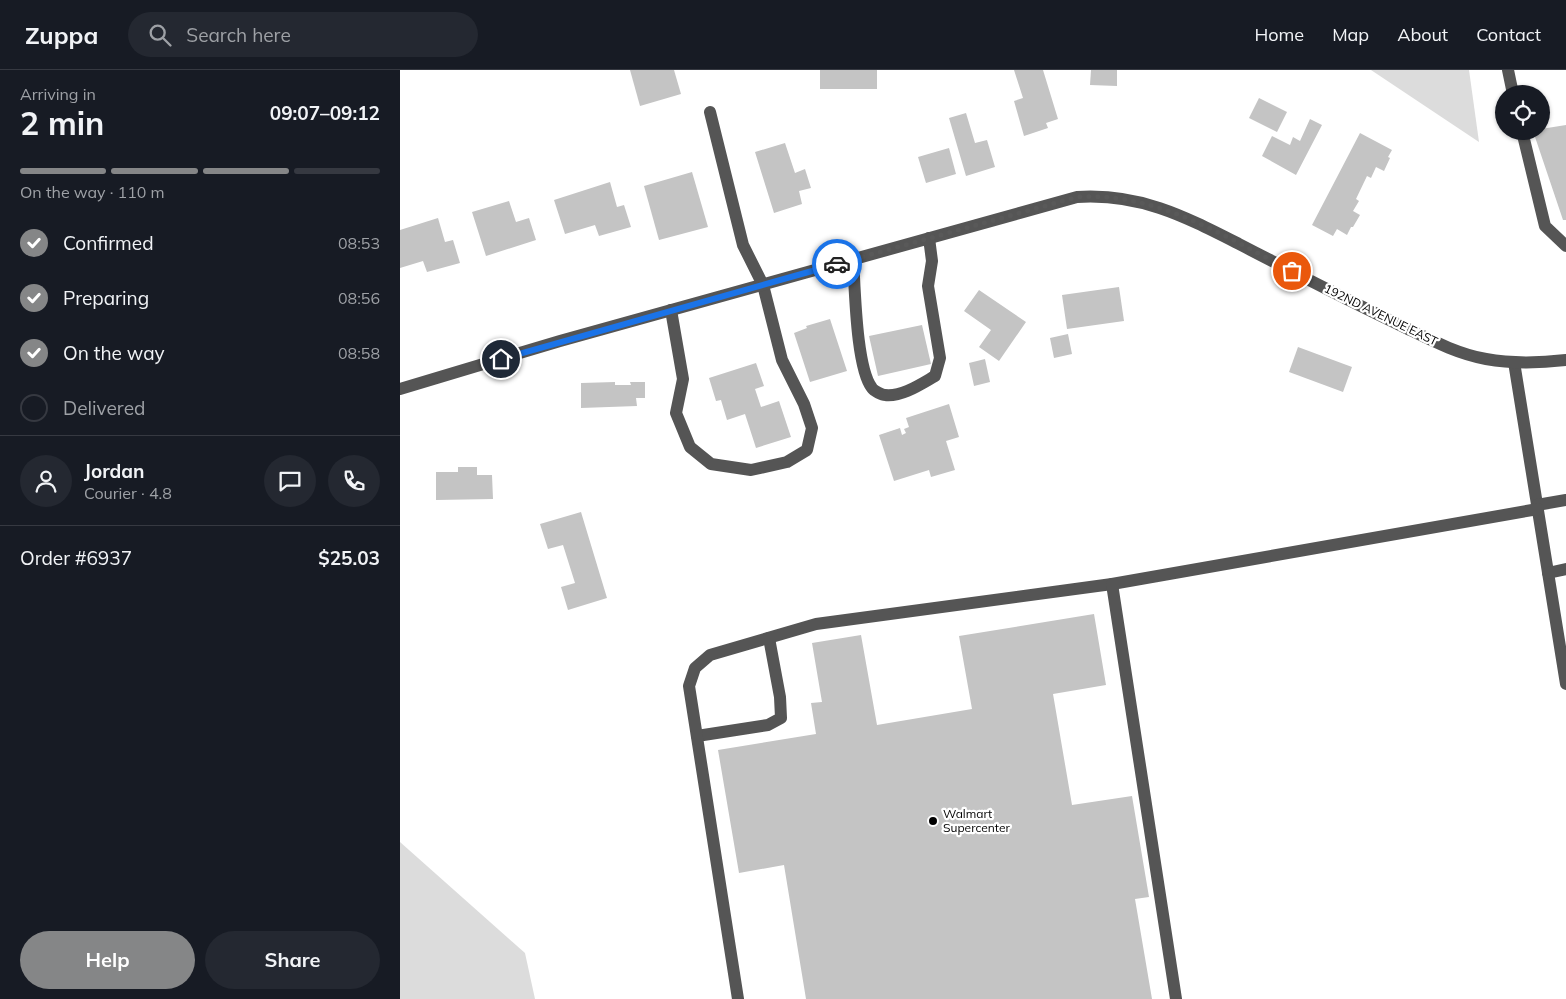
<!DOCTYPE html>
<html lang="en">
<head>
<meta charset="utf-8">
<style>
  body { margin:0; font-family:Mulish,sans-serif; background:#242831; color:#f1f3f6; height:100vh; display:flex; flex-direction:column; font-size:19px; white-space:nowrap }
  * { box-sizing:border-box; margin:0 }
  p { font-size:16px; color:#9ea1a6 }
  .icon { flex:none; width:28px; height:28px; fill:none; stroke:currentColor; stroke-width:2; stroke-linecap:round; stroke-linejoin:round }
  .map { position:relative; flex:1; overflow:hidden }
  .panel { display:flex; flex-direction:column; background:#171b24; width:400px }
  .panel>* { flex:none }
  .tools { position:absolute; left:1095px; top:15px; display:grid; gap:10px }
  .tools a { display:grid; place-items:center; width:55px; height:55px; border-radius:50%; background:#171b24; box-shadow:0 1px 4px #0004; font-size:25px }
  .pin { position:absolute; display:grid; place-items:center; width:42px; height:42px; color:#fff; margin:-21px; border:2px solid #fff; border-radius:50%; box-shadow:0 1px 5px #0007 }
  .courier { position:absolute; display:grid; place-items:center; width:50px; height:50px; margin:-25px; border:4px solid #1a73e8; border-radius:50%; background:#fff; color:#222; box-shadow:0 1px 6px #0007 }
  .headline em { font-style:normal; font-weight:700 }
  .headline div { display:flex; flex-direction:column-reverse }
  .headline { display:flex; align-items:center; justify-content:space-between; height:85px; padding:0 20px }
  h1 { font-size:32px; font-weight:700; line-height:38px }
  .bar { display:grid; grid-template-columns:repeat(4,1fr); gap:8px 5px; align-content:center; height:60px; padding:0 20px }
  .bar i { height:6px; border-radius:4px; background:#363941 }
  .bar .on { background:#858687 }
  .bar p { grid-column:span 4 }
  .line { display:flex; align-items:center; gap:12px; padding:0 20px; border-top:1px solid #363941 }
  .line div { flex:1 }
  .round { display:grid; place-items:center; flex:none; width:52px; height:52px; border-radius:26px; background:#242831 }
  ol { padding:0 20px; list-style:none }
  li { display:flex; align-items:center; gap:15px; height:55px }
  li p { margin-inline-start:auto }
  li .icon { padding:5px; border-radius:50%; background:#858687; color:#fff; stroke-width:4 }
  li:last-child { color:#9ea1a6 }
  li i { width:28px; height:28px; border:2px solid #363941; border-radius:50% }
  .button { display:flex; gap:10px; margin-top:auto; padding:10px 20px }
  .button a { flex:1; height:58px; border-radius:30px; background:#858687; color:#fff; font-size:20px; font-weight:700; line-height:58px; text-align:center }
  .button a+a { background:#242831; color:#f1f3f6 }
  header { display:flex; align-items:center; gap:30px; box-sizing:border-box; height:70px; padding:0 25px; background:#171b24; border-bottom:1px solid #363941 }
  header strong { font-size:24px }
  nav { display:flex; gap:28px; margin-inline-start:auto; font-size:18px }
  .search { width:350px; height:45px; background:#242831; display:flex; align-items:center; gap:12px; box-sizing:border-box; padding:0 18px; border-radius:28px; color:#9ea1a6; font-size:19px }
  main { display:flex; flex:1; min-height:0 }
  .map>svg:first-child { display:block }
</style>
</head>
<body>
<header>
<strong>Zuppa</strong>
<div class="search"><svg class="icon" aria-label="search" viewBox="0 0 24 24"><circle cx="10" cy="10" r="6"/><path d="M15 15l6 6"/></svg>Search here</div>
<nav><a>Home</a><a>Map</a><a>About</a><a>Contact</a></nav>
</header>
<main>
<section class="panel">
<div class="headline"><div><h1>2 min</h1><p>Arriving in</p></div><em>09:07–09:12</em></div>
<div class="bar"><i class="on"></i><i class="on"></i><i class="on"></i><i></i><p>On the way · 110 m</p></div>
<ol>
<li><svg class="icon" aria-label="check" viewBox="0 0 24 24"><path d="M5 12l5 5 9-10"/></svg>Confirmed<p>08:53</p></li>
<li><svg class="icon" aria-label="check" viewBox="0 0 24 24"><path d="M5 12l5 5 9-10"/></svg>Preparing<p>08:56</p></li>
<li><svg class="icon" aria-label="check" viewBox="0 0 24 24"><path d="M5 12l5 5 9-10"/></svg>On the way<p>08:58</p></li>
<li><i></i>Delivered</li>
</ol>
<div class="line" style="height:90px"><a class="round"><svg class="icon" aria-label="person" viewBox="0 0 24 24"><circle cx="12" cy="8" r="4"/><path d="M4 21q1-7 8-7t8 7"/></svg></a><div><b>Jordan</b><p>Courier · 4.8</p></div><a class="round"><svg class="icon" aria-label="chat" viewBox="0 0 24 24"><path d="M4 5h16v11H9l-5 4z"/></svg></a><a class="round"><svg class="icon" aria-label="phone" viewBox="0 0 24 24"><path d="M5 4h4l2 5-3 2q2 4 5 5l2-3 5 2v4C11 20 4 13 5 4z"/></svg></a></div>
<div class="line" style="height:65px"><div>Order #6937</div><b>$25.03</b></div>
<div class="button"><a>Help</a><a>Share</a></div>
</section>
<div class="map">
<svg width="1166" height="929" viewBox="0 0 1166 929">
  <rect width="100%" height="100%" fill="#fff"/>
  <g fill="#dcdcdc">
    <polygon points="971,0 1069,0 1079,72"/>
    <polygon points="0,772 125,883 135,929 0,929"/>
  </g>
  <g fill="#c4c4c4">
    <polygon points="230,0 274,0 281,24 240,36"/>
    <rect x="420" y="0" width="57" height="19"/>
    <polygon points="614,0 643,0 658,49 646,53 648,58 624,66 614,31 623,28"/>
    <polygon points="691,0 717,0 717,16 690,15"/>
    <polygon points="859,28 887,42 877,62 849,48"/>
    <polygon points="566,43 575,73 587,70 595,97 566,106 549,48"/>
    <polygon points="910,49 922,55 896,105 862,86 872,66 890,75 893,67 900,71"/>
    <polygon points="1166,55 1166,150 1163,150 1133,61 1141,61 1141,59"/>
    <polygon points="960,63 992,80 988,87 990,88 984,101 976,97 971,108 967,106 956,129 959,131 953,141 960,145 953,157 951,157 947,165 937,159 933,166 912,155"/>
    <polygon points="385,73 395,103 405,99 411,118 399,121 402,134 374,143 355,82"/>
    <polygon points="549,78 556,104 526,113 518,87"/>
    <polygon points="292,102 308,157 259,170 244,116"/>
    <polygon points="210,112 217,137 224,135 231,157 199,166 195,155 165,164 154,130"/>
    <polygon points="109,131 116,152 129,148 136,170 86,186 72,142"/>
    <polygon points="38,148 45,172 53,170 60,193 27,202 23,191 0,198 0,160"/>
    <polygon points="719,217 724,251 667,259 662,225"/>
    <polygon points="579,220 626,252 599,291 579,277 591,260 564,241"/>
    <polygon points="430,249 447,301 410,312 394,263 407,258 406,256"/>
    <polygon points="522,255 531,294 478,306 469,266"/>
    <polygon points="668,264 672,284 654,288 650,268"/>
    <polygon points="898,277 952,297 943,322 889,302"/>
    <polygon points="585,289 590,312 574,316 569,293"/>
    <polygon points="356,293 364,316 355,319 361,337 379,331 391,367 356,378 345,344 327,350 321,330 316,331 309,308"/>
    <polygon points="215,312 215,315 231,315 230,312 245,312 245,328 236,328 237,336 181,338 181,313"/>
    <polygon points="549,334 559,367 546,371 555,400 531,407 529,400 494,411 479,365 500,358 502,365 506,363 504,359 509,357 506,348"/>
    <polygon points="58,397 77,397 77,405 92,405 93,429 36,430 36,402 58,402"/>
    <polygon points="181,442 207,528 168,540 161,517 175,513 163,475 148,479 140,454"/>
    <polygon points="694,544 706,615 653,624 672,735 732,726 749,827 735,829 752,929 406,929 384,795 339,803 318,680 416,664 411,633 422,632 412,573 461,565 477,655 572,639 559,566"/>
  </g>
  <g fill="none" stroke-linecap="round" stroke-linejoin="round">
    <g stroke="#555" stroke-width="12">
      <polyline points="1108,0 1113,24"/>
      <polyline points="1122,61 1145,156 1166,176"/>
      <path d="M453,189C455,217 456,298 472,318C474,321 482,325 485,325C502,327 521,314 535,306L540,288L528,216L532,191L529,168"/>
      <polyline points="271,240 283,309 276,343 290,377 311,394 351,400 387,392 407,380 412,358 404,334 382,290 363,215 343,175 310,42"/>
      <polyline points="1114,292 1166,614"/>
      <path d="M0,319L160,271L677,127C740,123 784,146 839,174C893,202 947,230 1002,256C1029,269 1057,284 1086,289C1113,294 1140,293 1166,290"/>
      <polyline points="1137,435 1166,430"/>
      <polyline points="1148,503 1166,499"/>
      <polyline points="297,666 368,655 381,648 380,627 369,568"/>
      <polyline points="338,929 289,616 295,598 310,585 416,554 712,514"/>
      <polyline points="776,929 712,514 1138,439"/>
    </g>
  </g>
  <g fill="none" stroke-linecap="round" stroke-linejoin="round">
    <path stroke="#595959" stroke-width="5" stroke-dasharray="0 9" d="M437,194L677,127C758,122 823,166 892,201"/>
    <polyline stroke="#1a73e8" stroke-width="6" points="101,289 437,194"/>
  </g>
  <circle fill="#000" stroke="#fff" stroke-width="2" cx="533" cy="751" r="5"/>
  <g text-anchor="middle" stroke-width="4.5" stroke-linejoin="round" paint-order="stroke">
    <g font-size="12" fill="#000" stroke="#fff">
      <text transform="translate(981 245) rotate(26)" y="4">192ND AVENUE EAST</text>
    </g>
    <g font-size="12" fill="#000" stroke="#fff" text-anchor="start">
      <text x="543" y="748">Walmart<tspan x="543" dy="14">Supercenter</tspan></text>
    </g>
  </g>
</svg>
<div class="tools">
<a><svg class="icon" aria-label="locate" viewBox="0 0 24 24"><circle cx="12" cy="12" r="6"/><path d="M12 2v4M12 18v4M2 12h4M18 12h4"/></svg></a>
</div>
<div class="pin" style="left:892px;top:201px;background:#ea580c"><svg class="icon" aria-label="bag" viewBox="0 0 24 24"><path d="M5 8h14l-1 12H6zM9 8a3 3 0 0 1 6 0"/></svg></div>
<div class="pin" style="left:101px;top:289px;background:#1f2937"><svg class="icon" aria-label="home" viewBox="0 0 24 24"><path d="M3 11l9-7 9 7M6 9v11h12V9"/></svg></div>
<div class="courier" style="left:437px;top:194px"><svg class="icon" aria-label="car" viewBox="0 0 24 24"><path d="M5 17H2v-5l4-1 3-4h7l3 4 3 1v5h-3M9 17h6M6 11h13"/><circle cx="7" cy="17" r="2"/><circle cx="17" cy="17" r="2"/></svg></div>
</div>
</main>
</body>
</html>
